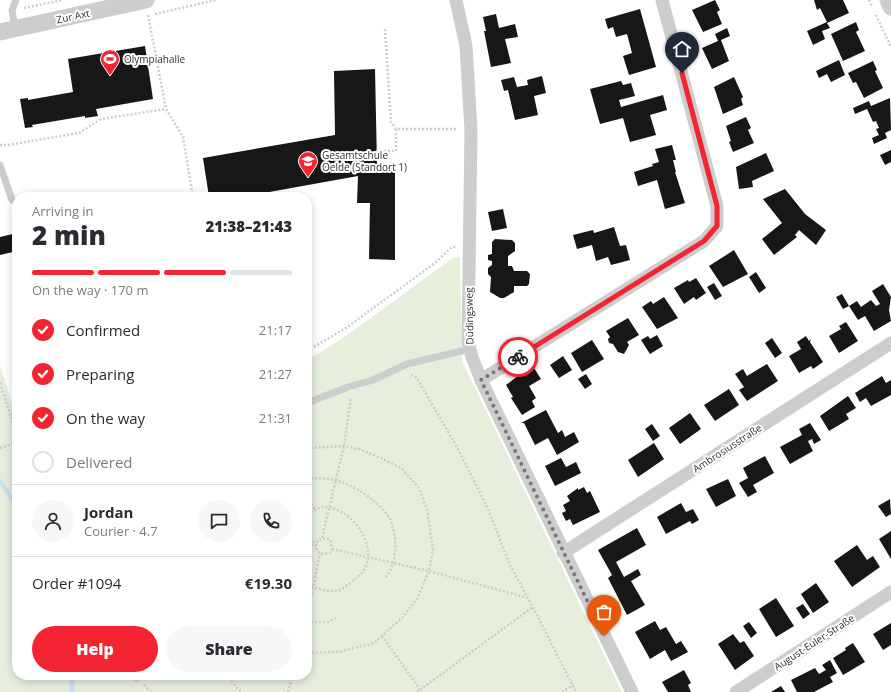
<!DOCTYPE html>
<html lang="en">
<head>
<meta charset="utf-8">
<style>
  body { margin:0; font-family:"Open Sans",sans-serif; background:#f7f7f7; color:#2b2b33; height:100vh; display:flex; flex-direction:column; font-size:15px; white-space:nowrap }
  * { box-sizing:border-box; margin:0 }
  p { font-size:13px; color:#7c7c81 }
  .icon { flex:none; width:22px; height:22px; fill:none; stroke:currentColor; stroke-width:2; stroke-linecap:round; stroke-linejoin:round }
  .map { position:relative; flex:1; overflow:hidden }
  .details { position:absolute; left:12px; top:192px; width:300px; height:488px; display:flex; flex-direction:column; background:#fff; border-radius:16px; box-shadow:0 2px 10px #0003 }
  .details>* { flex:none }
  .pin { position:absolute; display:grid; place-items:center; width:34px; height:34px; color:#fff; margin:-41px -17px; border-radius:50% 50% 50% 0; rotate:-45deg; box-shadow:0 0 4px #0007 }
  .pin .icon { rotate:45deg }
  .courier { position:absolute; display:grid; place-items:center; width:40px; height:40px; margin:-20px; border:3px solid #f42433; border-radius:50%; background:#fff; color:#222; box-shadow:0 1px 5px #0007 }
  .headline em { font-style:normal; font-weight:800 }
  .headline div { display:flex; flex-direction:column-reverse }
  .headline { display:flex; align-items:center; justify-content:space-between; height:68px; padding:0 20px }
  h1 { font-size:26px; font-weight:800; line-height:30px }
  .bar { display:grid; grid-template-columns:repeat(4,1fr); gap:6px 4px; align-content:center; height:48px; padding:0 20px }
  .bar i { height:5px; border-radius:3px; background:#e1e1e2 }
  .bar .current { background:#f42433 }
  .bar p { grid-column:span 4 }
  .line { display:flex; align-items:center; gap:10px; padding:0 20px; border-top:1px solid #e1e1e2 }
  .line div { flex:1 }
  .round { display:grid; place-items:center; flex:none; width:42px; height:42px; border-radius:21px; background:#f7f7f7 }
  ol { padding:0 20px; list-style:none }
  li { display:flex; align-items:center; gap:12px; height:44px }
  li p { margin-inline-start:auto }
  li .icon { padding:4px; border-radius:50%; background:#f42433; color:#fff; stroke-width:4 }
  li:last-child { color:#7c7c81 }
  li i { width:22px; height:22px; border:2px solid #e1e1e2; border-radius:50% }
  .cta { display:flex; gap:8px; margin-top:auto; padding:8px 20px }
  .cta a { flex:1; height:46px; border-radius:24px; background:#f42433; color:#fff; font-size:16px; font-weight:800; line-height:46px; text-align:center }
  .cta a+a { background:#f7f7f7; color:#2b2b33 }
  .map>svg:first-child { display:block }
</style>
</head>
<body>
<div class="map">
<svg width="891" height="692" viewBox="0 0 891 692">
  <rect width="100%" height="100%" fill="#fff"/>
  <polygon fill="#e6eedc" points="460,257 462,361 622,692 0,692 0,366 17,419 17,675 307,675 307,359 318,354 350,333 453,258"/>
  <g fill="none" stroke-linecap="round" stroke-linejoin="round">
    <g stroke="#c7dfef" stroke-width="4.5">
      <polyline points="0,481 17,506"/>
      <polyline points="72,692 72,675"/>
    </g>
  </g>
  <g fill="#171717">
    <polygon points="715,0 720,10 717,12 722,24 703,32 692,10"/>
    <polygon points="814,0 843,0 849,13 827,23 830,28 822,31 825,39 813,45 807,31 827,22 820,8 817,10"/>
    <polygon points="640,9 656,67 629,75 623,56 632,53 627,34 616,37 613,27 608,29 605,19"/>
    <polygon points="496,14 499,28 515,24 518,37 505,39 511,63 491,67 484,31 486,31 483,17"/>
    <polygon points="856,22 859,30 856,32 865,51 843,61 831,34"/>
    <polygon points="727,28 730,36 721,40 729,61 712,69 702,48 718,41 715,34"/>
    <polygon points="145,46 153,99 96,109 98,116 85,118 85,116 32,125 33,127 25,128 20,99 28,98 28,100 73,92 68,59"/>
    <polygon points="839,60 845,75 831,82 827,74 819,78 816,71"/>
    <polygon points="873,61 877,70 875,71 883,88 864,98 856,82 853,83 848,73"/>
    <polygon points="375,69 377,165 395,165 395,260 369,259 370,203 357,203 358,176 242,197 209,197 203,158 335,135 334,71"/>
    <polygon points="542,76 546,93 534,96 538,115 515,120 508,90 504,91 501,80 514,77 517,87 528,85 527,80"/>
    <polygon points="734,77 743,97 741,99 743,105 723,114 714,87"/>
    <polygon points="621,81 623,85 631,83 635,96 619,100 621,107 663,95 667,110 650,115 656,135 630,142 623,118 600,124 590,89"/>
    <polygon points="890,98 891,130 885,133 887,138 874,144 872,138 879,135 876,129 879,128 876,121 873,122 867,109 855,114 853,108 869,101 871,106"/>
    <polygon points="746,117 751,128 748,130 754,143 733,152 729,142 731,141 726,126"/>
    <polygon points="672,145 676,160 673,160 676,172 675,172 685,203 665,209 657,180 638,186 634,172 653,166 652,164 659,162 655,149"/>
    <polygon points="891,150 891,162 885,165 880,155"/>
    <polygon points="766,153 774,171 752,181 753,187 739,189 736,167"/>
    <polygon points="785,189 805,214 826,230 816,245 799,230 795,235 797,237 774,255 762,239 782,223 763,199"/>
    <polygon points="503,209 507,228 492,231 488,212"/>
    <polygon points="614,227 620,246 626,245 630,260 611,265 608,257 596,261 592,245 577,249 573,235 593,230 594,233"/>
    <polygon points="17,233 17,251 0,255 0,237"/>
    <polygon points="495,239 512,240 515,243 515,251 508,256 508,266 512,266 514,271 527,271 530,274 529,284 527,286 514,286 514,292 504,298 500,298 490,292 491,277 488,274 488,268 492,265 492,261 488,260 488,255 492,254 492,242"/>
    <polygon points="734,250 748,274 723,287 709,266"/>
    <polygon points="756,272 766,288 759,293 749,277"/>
    <polygon points="696,278 706,293 696,300 694,297 684,304 674,288 688,280 689,282"/>
    <polygon points="714,283 722,296 715,300 707,287"/>
    <polygon points="883,284 891,297 889,310 891,321 874,331 865,316 858,320 849,306 857,301 861,307 871,300 876,306 880,304 872,291"/>
    <polygon points="842,294 849,306 843,309 836,297"/>
    <polygon points="664,297 678,318 657,329 642,307 651,301 653,304"/>
    <polygon points="628,318 639,335 627,342 629,345 624,354 618,352 613,344 609,343 608,339 610,337 606,331"/>
    <polygon points="846,322 858,341 839,353 829,336 841,329 839,326"/>
    <polygon points="657,335 663,346 650,354 641,340 648,336 650,339"/>
    <polygon points="806,336 809,341 811,339 810,342 823,362 813,369 811,366 799,373 789,356 801,349 797,342"/>
    <polygon points="772,338 782,353 775,358 765,343"/>
    <polygon points="592,340 604,359 582,372 571,353"/>
    <polygon points="563,356 572,370 559,378 550,365"/>
    <polygon points="767,364 778,381 747,401 739,390 744,387 735,374 743,369 747,376"/>
    <polygon points="534,368 541,379 529,386 536,398 532,401 535,407 522,415 511,398 513,397 506,385 519,375 522,376"/>
    <polygon points="586,374 592,384 585,389 578,379"/>
    <polygon points="882,376 886,383 891,380 891,395 871,406 866,398 860,402 855,393"/>
    <polygon points="729,389 739,405 715,421 704,405"/>
    <polygon points="848,396 856,408 846,414 849,419 829,431 820,416"/>
    <polygon points="546,410 558,433 562,430 565,437 574,432 579,442 557,455 548,438 535,445 524,423 521,423"/>
    <polygon points="690,413 701,429 680,444 669,428"/>
    <polygon points="810,423 821,440 814,444 812,439 808,441 813,451 790,464 780,447 802,435 799,429"/>
    <polygon points="652,424 660,436 653,441 645,429"/>
    <polygon points="654,443 664,459 638,477 628,460"/>
    <polygon points="765,456 774,473 753,485 757,492 748,497 739,483 748,478 743,468"/>
    <polygon points="561,458 566,467 576,462 581,473 555,486 545,466"/>
    <polygon points="728,479 736,496 716,507 706,489"/>
    <polygon points="584,487 587,493 590,491 600,512 573,525 570,519 566,521 562,513 566,511 563,505 570,501 567,496 578,488 578,490"/>
    <polygon points="890,499 891,514 886,517 878,506"/>
    <polygon points="681,503 686,512 693,509 699,520 692,524 690,521 666,534 657,517"/>
    <polygon points="637,528 646,545 616,562 624,577 638,569 641,575 631,581 645,605 627,615 608,578 612,575 598,550"/>
    <polygon points="891,531 891,559 879,539"/>
    <polygon points="857,545 867,560 873,556 880,567 852,587 834,561"/>
    <polygon points="816,583 829,602 813,613 801,594"/>
    <polygon points="776,598 794,626 776,637 759,609"/>
    <polygon points="803,604 810,614 803,619 796,608"/>
    <polygon points="655,621 660,630 666,627 676,644 681,641 688,652 671,661 665,650 650,659 635,632"/>
    <polygon points="749,622 757,633 751,638 743,626"/>
    <polygon points="891,623 891,645 883,650 873,634"/>
    <polygon points="733,634 740,643 744,641 754,656 735,670 718,644"/>
    <polygon points="853,643 865,662 843,675 833,658 846,650 845,648"/>
    <polygon points="830,660 837,673 830,677 833,682 814,692 797,692 791,680 815,668 819,674 826,670 822,665"/>
    <polygon points="684,670 691,683 688,685 691,692 668,692 662,682"/>
    <polygon points="781,686 785,692 771,692"/>
  </g>
  <g fill="none" stroke-linecap="round" stroke-linejoin="round">
    <g stroke="#cdcdcd" stroke-width="2.5" stroke-dasharray="2 2" stroke-linecap="butt">
      <polyline points="869,0 872,7"/>
      <polyline points="24,8 63,0"/>
      <polyline points="155,14 216,0"/>
      <polyline points="148,15 166,109 183,137 193,197"/>
      <polyline points="876,15 891,47"/>
      <polyline points="385,29 391,122 396,129"/>
      <polyline points="0,145 8,145 79,133 101,119 166,109"/>
      <polyline points="376,151 396,151 396,129 458,129"/>
      <polyline points="307,351 346,328 435,263 452,247 456,247"/>
      <polyline points="411,375 417,378 458,449 488,509 510,565 537,615 576,692"/>
      <polyline points="0,383 17,435"/>
      <polyline points="0,448 17,442"/>
      <polyline points="307,450 312,448 344,446 359,449 381,458 402,469 419,488 427,509 433,549 429,571 417,599 402,618 374,643 338,652 307,653"/>
      <path d="M307,480C334,472 370,493 386,513C394,524 396,538 395,551C394,562 392,571 384,579"/>
      <polyline points="307,497 316,511"/>
      <path d="M307,514C311,512 319,507 324,507C351,507 379,546 364,570C362,574 358,576 355,579C351,583 343,589 337,591C327,592 316,588 307,585"/>
      <polyline points="307,536 316,544 316,548 321,554 330,553 332,549 330,540 326,538 318,540 316,544"/>
      <polyline points="322,538 344,446 351,397"/>
      <polyline points="307,544 316,546"/>
      <polyline points="332,549 429,571 528,598"/>
      <polyline points="307,617 320,553"/>
      <polyline points="307,622 328,622 336,618"/>
      <polyline points="382,636 422,692"/>
      <polyline points="226,675 241,692"/>
      <polyline points="229,679 233,675"/>
      <polyline points="144,685 151,692"/>
      <polyline points="288,692 293,675"/>
      <polyline points="417,692 533,607"/>
      <polyline points="562,692 573,685"/>
    </g>
    <g stroke="#cdcdcd" stroke-width="7">
      <polyline points="15,29 12,10 16,0"/>
      <polyline points="0,165 12,200"/>
      <polyline points="307,403 348,387 373,380 407,364 470,349"/>
      <polyline points="137,678 139,675"/>
    </g>
    <g stroke="#cdcdcd" stroke-width="13">
      <polyline points="456,0 466,46 471,130 468,342 472,357 481,380 632,692"/>
      <polyline points="481,380 704,241 717,226 717,206 662,0"/>
      <polyline points="563,553 891,343"/>
      <polyline points="736,692 891,592"/>
    </g>
    <g stroke="#cdcdcd" stroke-width="17">
      <polyline points="888,0 891,7"/>
      <polyline points="0,32 146,0"/>
    </g>
  </g>
  <g fill="none" stroke-linecap="round" stroke-linejoin="round">
    <polyline stroke="#787878" stroke-width="4" stroke-dasharray="0 7.2" points="518,357 481,380 604,636"/>
    <polyline stroke="#f42433" stroke-width="5" points="518,357 704,241 717,226 717,206 682,73"/>
  </g>
  <defs>
    <g id="stadium-pin" transform="scale(1)"><path d="M0 17L-7.5 6A9.5 9.5 0 1 1 7.5 6Z" fill="#f42433" stroke="#fff"/><path d="M0-5a6.5 5 0 1 0 0 10a6.5 5 0 1 0 0-10ZM-3.5-1.8h7v3.6h-7Z" fill="#fff"/></g>
    <g id="school-pin" transform="scale(1)"><path d="M0 17L-7.5 6A9.5 9.5 0 1 1 7.5 6Z" fill="#f42433" stroke="#fff"/><path d="M0-5L7-2L0 1L-7-2ZM-4 1L0 2.5L4 1V4Q0 6-4 4Z" fill="#fff"/></g>
  </defs>
  <g fill-rule="evenodd">
    <use href="#stadium-pin" x="110" y="59"/>
    <use href="#school-pin" x="308" y="161"/>
  </g>
  <g text-anchor="middle" stroke-width="4" stroke-linejoin="round" paint-order="stroke">
    <g font-size="10" fill="#303030" stroke="#fff">
      <text transform="translate(73 16) rotate(-12)" y="4">Zur Axt</text>
      <text transform="translate(469 316) rotate(-91)" y="4">Düdingsweg</text>
      <text transform="translate(727 448) rotate(-33)" y="4">Ambrosiusstraße</text>
      <text transform="translate(814 642) rotate(-33)" y="4">August-Euler-Straße</text>
    </g>
    <g font-size="10" fill="#303030" stroke="#fff" text-anchor="start">
      <text x="124" y="63">Olympiahalle</text>
      <text x="322" y="159">Gesamtschule<tspan x="322" dy="12">Oelde (Standort 1)</tspan></text>
    </g>
  </g>
</svg>
<div class="pin" style="left:604px;top:636px;background:#ea580c"><svg class="icon" aria-label="bag" viewBox="0 0 24 24"><path d="M5 8h14l-1 12H6zM9 8a3 3 0 0 1 6 0"/></svg></div>
<div class="pin" style="left:682px;top:73px;background:#1f2937"><svg class="icon" aria-label="home" viewBox="0 0 24 24"><path d="M3 11l9-7 9 7M6 9v11h12V9"/></svg></div>
<div class="courier" style="left:518px;top:357px"><svg class="icon" aria-label="bike" viewBox="0 0 24 24"><circle cx="6" cy="16" r="4"/><circle cx="18" cy="16" r="4"/><path d="M6 16l4-8h5l3 8M10 8l3 8H6M13 5h3"/></svg></div>
<section class="details">
<div class="headline"><div><h1>2 min</h1><p>Arriving in</p></div><em>21:38–21:43</em></div>
<div class="bar"><i class="current"></i><i class="current"></i><i class="current"></i><i></i><p>On the way · 170 m</p></div>
<ol>
<li><svg class="icon" aria-label="check" viewBox="0 0 24 24"><path d="M5 12l5 5 9-10"/></svg>Confirmed<p>21:17</p></li>
<li><svg class="icon" aria-label="check" viewBox="0 0 24 24"><path d="M5 12l5 5 9-10"/></svg>Preparing<p>21:27</p></li>
<li><svg class="icon" aria-label="check" viewBox="0 0 24 24"><path d="M5 12l5 5 9-10"/></svg>On the way<p>21:31</p></li>
<li><i></i>Delivered</li>
</ol>
<div class="line" style="height:72px"><a class="round"><svg class="icon" aria-label="person" viewBox="0 0 24 24"><circle cx="12" cy="8" r="4"/><path d="M4 21q1-7 8-7t8 7"/></svg></a><div><b>Jordan</b><p>Courier · 4.7</p></div><a class="round"><svg class="icon" aria-label="chat" viewBox="0 0 24 24"><path d="M4 5h16v11H9l-5 4z"/></svg></a><a class="round"><svg class="icon" aria-label="phone" viewBox="0 0 24 24"><path d="M5 4h4l2 5-3 2q2 4 5 5l2-3 5 2v4C11 20 4 13 5 4z"/></svg></a></div>
<div class="line" style="height:52px"><div>Order #1094</div><b>€19.30</b></div>
<div class="cta"><a>Help</a><a>Share</a></div>
</section>
</div>
</body>
</html>
